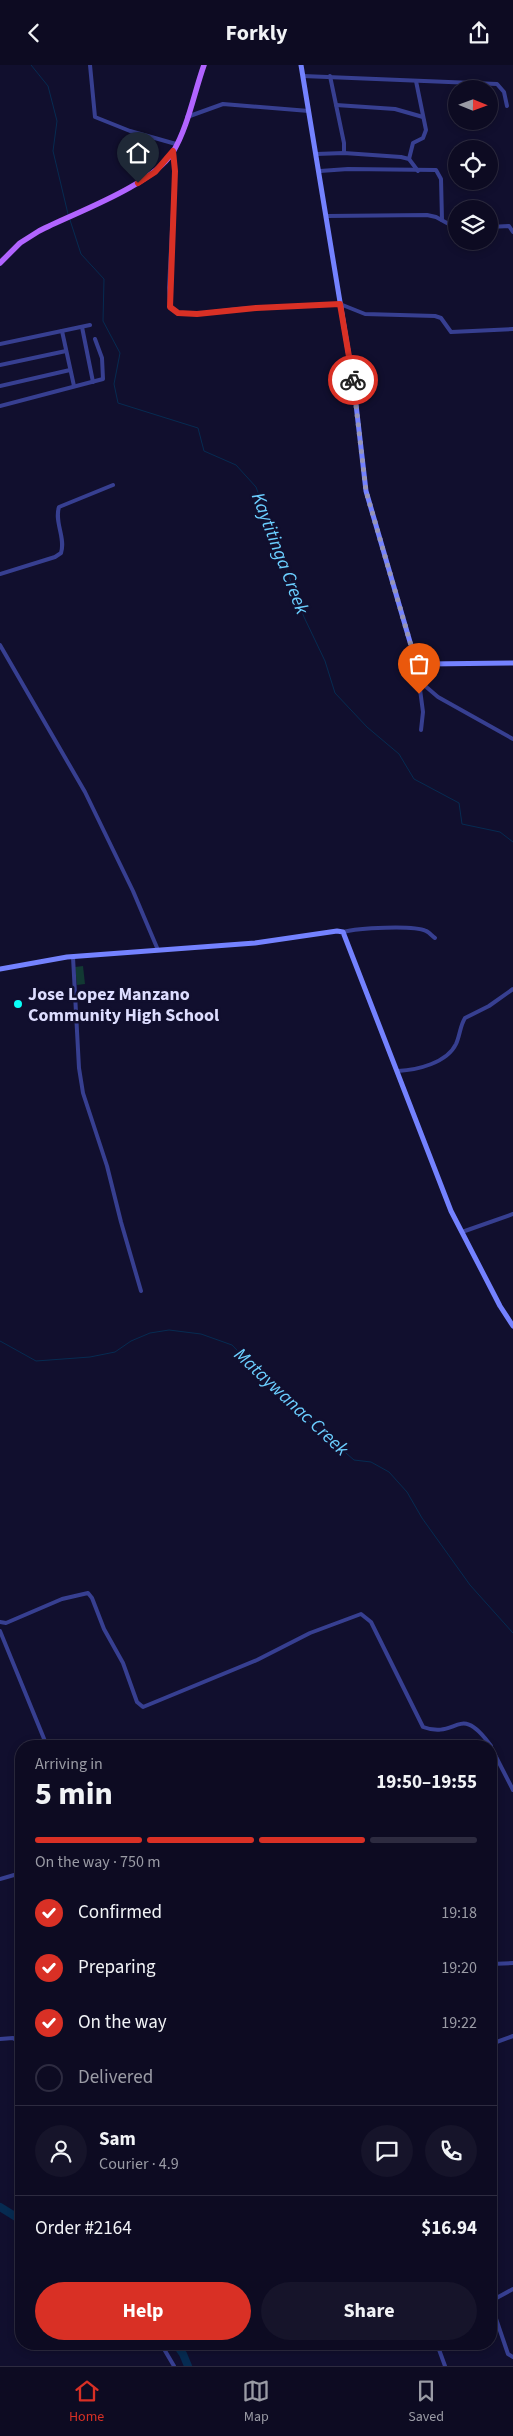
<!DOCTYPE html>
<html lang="en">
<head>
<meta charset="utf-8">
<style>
  body { margin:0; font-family:"Source Sans 3",sans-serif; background:#16142a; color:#f1f3f6; height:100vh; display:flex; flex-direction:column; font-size:19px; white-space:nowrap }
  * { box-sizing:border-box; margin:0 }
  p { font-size:16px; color:#9a9ba5 }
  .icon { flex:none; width:28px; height:28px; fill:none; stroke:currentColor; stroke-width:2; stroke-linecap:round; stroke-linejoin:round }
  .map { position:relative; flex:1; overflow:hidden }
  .side { position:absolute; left:15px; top:1675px; width:482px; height:610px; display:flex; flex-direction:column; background:#0d0b22; border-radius:20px; box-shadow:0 2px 8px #0003,0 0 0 1px #2d2b40 }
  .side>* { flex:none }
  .needle { width:32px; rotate:91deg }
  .fabs { position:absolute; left:448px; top:15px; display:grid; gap:10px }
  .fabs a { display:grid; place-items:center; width:50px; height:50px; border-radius:50%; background:#0d0b22; box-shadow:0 2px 8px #0003,0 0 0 1px #2d2b40; font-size:25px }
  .pin { position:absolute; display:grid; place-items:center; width:42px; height:42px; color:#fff; margin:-51px -21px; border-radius:50% 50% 50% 0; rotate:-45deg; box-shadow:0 0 5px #0007 }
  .pin .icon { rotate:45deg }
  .courier { position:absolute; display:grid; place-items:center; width:50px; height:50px; margin:-25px; border:4px solid #d93025; border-radius:50%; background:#fff; color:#222; box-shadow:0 1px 6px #0007 }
  .overview em { font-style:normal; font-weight:700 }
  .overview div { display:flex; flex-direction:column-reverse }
  .overview { display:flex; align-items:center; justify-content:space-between; height:85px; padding:0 20px }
  h1 { font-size:32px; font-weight:700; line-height:38px }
  .bar { display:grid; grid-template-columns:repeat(4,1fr); gap:8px 5px; align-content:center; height:60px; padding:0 20px }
  .bar i { height:6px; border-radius:4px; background:#2d2b40 }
  .bar .active { background:#d93025 }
  .bar p { grid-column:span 4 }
  .line { display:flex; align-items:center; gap:12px; padding:0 20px; border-top:1px solid #2d2b40 }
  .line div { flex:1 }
  .round { display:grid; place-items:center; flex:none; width:52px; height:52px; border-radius:26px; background:#16142a }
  ol { padding:0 20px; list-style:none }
  li { display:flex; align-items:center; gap:15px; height:55px }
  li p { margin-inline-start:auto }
  li .icon { padding:5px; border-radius:50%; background:#d93025; color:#fff; stroke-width:4 }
  li:last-child { color:#9a9ba5 }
  li i { width:28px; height:28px; border:2px solid #2d2b40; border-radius:50% }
  .cta { display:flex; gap:10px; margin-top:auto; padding:10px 20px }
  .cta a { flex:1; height:58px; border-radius:30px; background:#d93025; color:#fff; font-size:20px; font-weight:700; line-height:58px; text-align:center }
  .cta a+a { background:#16142a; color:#f1f3f6 }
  header { display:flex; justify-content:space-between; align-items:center; height:65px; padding:0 20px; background:#0d0b22; font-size:22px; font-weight:700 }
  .tabs { display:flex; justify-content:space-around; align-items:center; height:70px; border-top:1px solid #2d2b40; background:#0d0b22; font-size:14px; color:#9a9ba5 }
  .tabs a { display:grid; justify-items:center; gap:2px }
  .tabs .active { color:#d93025 }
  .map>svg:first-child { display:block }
</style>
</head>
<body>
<header><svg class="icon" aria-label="back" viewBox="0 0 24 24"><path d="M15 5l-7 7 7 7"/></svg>Forkly<svg class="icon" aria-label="share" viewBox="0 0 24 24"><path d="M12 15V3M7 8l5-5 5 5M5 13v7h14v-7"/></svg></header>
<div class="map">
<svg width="513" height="2301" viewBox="0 0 513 2301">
  <rect width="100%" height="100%" fill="#110f2e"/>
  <polygon fill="#123933" points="83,901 85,919 77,920 75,902"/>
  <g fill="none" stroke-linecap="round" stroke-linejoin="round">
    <g stroke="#062b51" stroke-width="1">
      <polyline points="31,0 48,21 57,56 53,86 68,149"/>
      <polyline points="70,155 81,189 104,214 103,256 120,288 114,319 118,338 198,363 204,386 236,400 256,422 304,552 325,596 335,628 367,662 399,689 414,714 459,738 462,759 500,767 513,777"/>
      <polyline points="0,1276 36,1296 90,1292 115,1287 131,1276 150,1268 169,1265 201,1269 232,1280 287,1337 354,1395 371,1397 389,1407 407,1427 422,1453 470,1520 513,1568"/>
    </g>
    <g stroke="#062b51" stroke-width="8">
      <polyline points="0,2142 21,2155"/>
      <polyline points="176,2279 183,2289 188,2301"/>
    </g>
    <g stroke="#373f91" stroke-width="4">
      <polyline points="90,0 95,52 130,66 176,79"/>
      <polyline points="303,11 497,19 504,27 507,41"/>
      <polyline points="330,11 344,78 344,88"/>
      <polyline points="336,40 395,44 423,52"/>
      <polyline points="187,52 223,39 309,46"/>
      <polyline points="173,86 175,106 169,223 170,242 178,248 197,249 238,244 340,239 365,249 435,251 441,253 451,267 513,264"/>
      <polyline points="316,89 344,88 401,92 409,94 418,106"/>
      <polyline points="409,94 413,78 423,73 426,65 416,16"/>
      <polyline points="320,106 348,104 436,105 441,114 442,155"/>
      <polyline points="327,151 427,150 436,152 456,163"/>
      <polyline points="489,162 509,161 513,167"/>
      <polyline points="82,262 93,317"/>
      <polyline points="62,266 74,321"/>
      <polyline points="0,279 90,260"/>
      <polyline points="0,300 66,286"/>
      <polyline points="0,321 70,305"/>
      <polyline points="0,341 103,314 102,293 95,274"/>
      <path d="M0,509L55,492L61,488C66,473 54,457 59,442L113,420"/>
      <polyline points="0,580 85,727 133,826 158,885"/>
      <polyline points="416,594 423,647 421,665"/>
      <polyline points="417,614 438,632 513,674"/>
      <path d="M343,867C358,863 413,860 426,866C429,867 432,871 435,873"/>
      <polyline points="73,892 79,1003 83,1028 107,1101 121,1157 141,1226"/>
      <path d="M398,1006C417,1005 447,998 456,979C460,970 460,961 465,953L489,941L513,924"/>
      <polyline points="462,1167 513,1149"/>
      <path d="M0,1557L6,1558L62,1534L88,1528L92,1533L104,1564L123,1598L137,1637L143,1642L257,1595L310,1568L361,1549L371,1557L423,1662C458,1675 459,1636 491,1681"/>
      <polyline points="0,1566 47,1681"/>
      <polyline points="491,1682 513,1725"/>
      <polyline points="0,1814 21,1808"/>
      <polyline points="491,1899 513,1898"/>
      <polyline points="0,1974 13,1973 21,1978"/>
      <polyline points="491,1979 513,1971"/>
      <polyline points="491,2236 513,2224"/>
      <polyline points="491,2239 508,2289 513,2292"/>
      <polyline points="158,2279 164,2284 174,2301"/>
      <polyline points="437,2279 445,2301"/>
    </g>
    <g stroke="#7482ff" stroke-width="5">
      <polyline points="301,0 354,322 366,426 410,577 416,594 427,599 513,598"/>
      <polyline points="0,904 67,892 255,878 337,866 343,867 451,1146 500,1241 513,1261"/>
    </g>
    <path stroke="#b164ff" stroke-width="5.5" d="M0,198L20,178L39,166C76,147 150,122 173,87C188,62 194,28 204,0"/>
  </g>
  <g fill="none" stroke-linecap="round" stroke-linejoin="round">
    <polyline stroke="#9695b6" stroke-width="5" stroke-dasharray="0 9" points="353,315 366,426 410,577 416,594 419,629"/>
    <polyline stroke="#d93025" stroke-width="6" points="138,118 155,107 173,86 175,106 170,242 178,248 197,249 256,243 340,239 353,315"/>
  </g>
  <circle fill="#09fff8" stroke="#110f2e" stroke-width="2" cx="18" cy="939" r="5"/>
  <g text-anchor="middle" stroke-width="5" stroke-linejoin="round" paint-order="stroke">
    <g font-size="18" font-weight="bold" fill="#ddf" stroke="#110f2e" text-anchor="start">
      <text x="28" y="935">Jose Lopez Manzano<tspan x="28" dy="21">Community High School</tspan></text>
    </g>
    <g font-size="19" font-style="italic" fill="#6bceff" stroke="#110f2e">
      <text transform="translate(281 488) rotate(69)" y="7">Kaytitinga Creek</text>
      <text transform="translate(292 1336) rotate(43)" y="7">Mataywanac Creek</text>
    </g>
  </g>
</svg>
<div class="fabs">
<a><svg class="needle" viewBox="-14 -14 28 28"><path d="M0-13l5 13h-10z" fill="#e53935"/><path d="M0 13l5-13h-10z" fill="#9a9ba5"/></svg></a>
<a><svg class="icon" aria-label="locate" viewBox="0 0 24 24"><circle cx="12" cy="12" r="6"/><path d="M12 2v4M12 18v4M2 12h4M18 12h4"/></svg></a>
<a><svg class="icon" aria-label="layers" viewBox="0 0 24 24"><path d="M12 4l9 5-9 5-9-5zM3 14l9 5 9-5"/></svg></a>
</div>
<div class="pin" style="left:419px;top:629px;background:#ea580c"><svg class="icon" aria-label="bag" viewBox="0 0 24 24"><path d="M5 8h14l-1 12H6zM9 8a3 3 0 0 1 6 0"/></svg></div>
<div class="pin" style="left:138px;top:118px;background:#1f2937"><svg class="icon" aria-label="home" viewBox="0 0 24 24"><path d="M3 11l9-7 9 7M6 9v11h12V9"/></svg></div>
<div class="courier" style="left:353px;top:315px"><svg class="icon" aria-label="bike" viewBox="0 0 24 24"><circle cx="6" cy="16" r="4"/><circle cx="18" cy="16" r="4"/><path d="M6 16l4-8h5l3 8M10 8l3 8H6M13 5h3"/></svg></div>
<section class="side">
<div class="overview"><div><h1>5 min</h1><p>Arriving in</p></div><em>19:50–19:55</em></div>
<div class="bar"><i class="active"></i><i class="active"></i><i class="active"></i><i></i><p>On the way · 750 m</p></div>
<ol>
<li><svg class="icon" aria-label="check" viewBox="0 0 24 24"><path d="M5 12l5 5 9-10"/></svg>Confirmed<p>19:18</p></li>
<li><svg class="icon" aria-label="check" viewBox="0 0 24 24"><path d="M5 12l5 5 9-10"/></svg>Preparing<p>19:20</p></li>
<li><svg class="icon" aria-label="check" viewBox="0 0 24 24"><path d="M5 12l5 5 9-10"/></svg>On the way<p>19:22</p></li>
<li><i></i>Delivered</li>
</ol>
<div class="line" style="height:90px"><a class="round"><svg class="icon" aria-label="person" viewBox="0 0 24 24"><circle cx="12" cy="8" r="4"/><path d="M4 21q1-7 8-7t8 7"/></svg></a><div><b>Sam</b><p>Courier · 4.9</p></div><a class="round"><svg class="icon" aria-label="chat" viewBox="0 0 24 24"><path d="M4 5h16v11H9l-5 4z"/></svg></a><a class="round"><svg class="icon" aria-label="phone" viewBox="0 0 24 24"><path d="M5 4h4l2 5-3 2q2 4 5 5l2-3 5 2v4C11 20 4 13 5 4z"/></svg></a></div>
<div class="line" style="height:65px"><div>Order #2164</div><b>$16.94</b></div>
<div class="cta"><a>Help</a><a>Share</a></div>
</section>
</div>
<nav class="tabs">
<a class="active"><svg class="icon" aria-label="home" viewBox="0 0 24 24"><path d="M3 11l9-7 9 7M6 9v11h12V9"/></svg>Home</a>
<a><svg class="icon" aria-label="map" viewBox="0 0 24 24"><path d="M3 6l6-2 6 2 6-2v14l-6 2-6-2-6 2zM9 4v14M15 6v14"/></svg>Map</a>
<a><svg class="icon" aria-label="saved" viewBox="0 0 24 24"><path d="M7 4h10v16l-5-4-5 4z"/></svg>Saved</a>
</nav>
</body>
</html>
